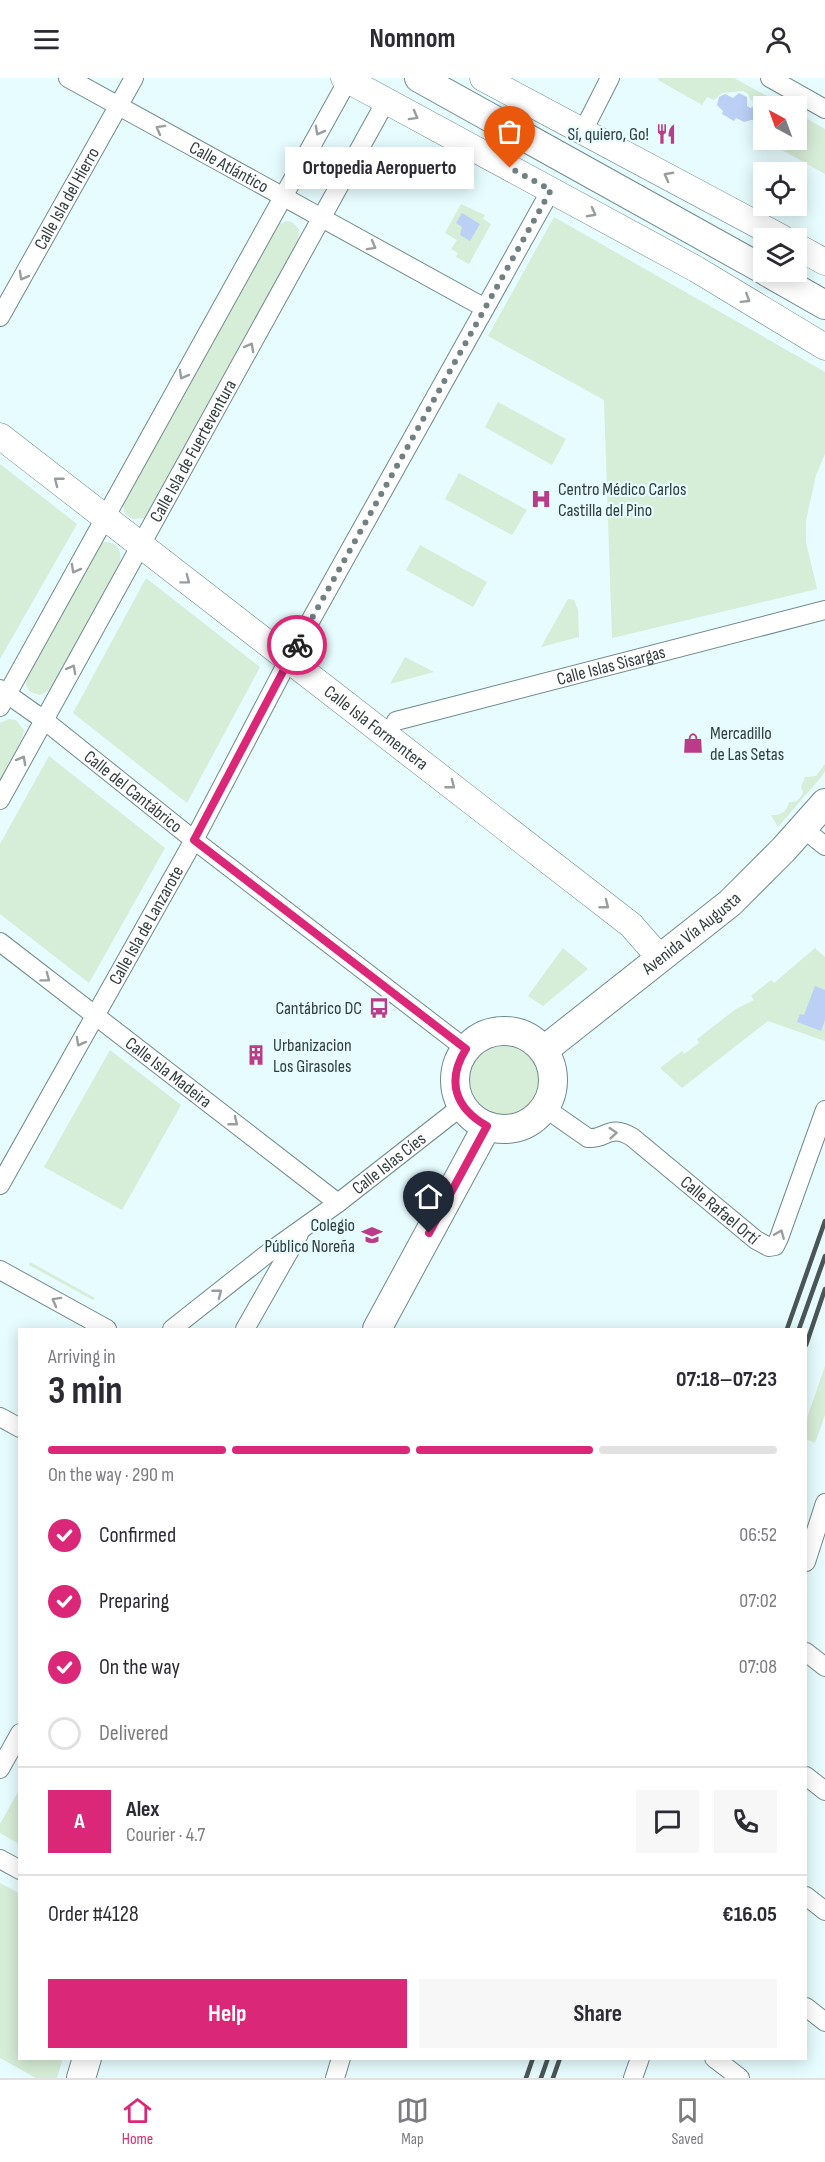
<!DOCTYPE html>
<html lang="en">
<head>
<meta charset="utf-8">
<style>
  body { margin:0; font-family:"Sofia Sans Condensed",sans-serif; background:#f7f7f7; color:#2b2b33; height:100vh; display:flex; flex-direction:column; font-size:22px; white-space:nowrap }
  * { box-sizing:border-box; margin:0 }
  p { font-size:20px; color:#7c7c81 }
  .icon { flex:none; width:33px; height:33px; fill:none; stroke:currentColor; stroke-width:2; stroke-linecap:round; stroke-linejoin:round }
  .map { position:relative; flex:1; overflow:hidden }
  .drawer { position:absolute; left:18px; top:1250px; width:789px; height:732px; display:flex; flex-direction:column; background:#fff; border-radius:0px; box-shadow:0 3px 15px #0003 }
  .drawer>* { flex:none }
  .needle { width:39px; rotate:319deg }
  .controls { position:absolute; left:753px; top:18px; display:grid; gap:12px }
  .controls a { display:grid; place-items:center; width:54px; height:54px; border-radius:0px; background:#fff; box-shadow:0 3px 15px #0003; font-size:30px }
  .pin { position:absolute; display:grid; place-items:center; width:51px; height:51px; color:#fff; margin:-62px -26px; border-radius:50% 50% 50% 0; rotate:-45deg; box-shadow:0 0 6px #0007 }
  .pin .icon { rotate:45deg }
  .courier { position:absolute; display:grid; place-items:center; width:60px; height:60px; margin:-30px; border:4px solid #db2777; border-radius:50%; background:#fff; color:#222; box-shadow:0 2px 8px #0007 }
  .bubble { position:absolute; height:42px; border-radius:0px; background:#fff; box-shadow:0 3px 15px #0003; font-size:20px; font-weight:700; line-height:42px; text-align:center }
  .summary em { font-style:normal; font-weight:700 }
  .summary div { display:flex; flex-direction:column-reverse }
  .summary { display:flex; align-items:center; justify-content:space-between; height:102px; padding:0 30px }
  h1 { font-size:39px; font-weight:700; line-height:45px }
  .bar { display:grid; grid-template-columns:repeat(4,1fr); gap:9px 6px; align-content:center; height:72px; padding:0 30px }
  .bar i { height:8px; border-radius:4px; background:#e1e1e2 }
  .bar .selected { background:#db2777 }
  .bar p { grid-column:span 4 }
  .line { display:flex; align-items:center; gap:15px; padding:0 30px; border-top:2px solid #e1e1e2 }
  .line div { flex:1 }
  .round { display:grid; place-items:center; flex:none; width:63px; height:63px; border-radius:0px; background:#f7f7f7 }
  ol { padding:0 30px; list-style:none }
  li { display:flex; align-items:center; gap:18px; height:66px }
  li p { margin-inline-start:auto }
  li .icon { padding:6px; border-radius:50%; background:#db2777; color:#fff; stroke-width:4 }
  li:last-child { color:#7c7c81 }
  li i { width:33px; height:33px; border:3px solid #e1e1e2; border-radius:50% }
  .primary-button { display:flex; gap:12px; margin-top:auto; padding:12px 30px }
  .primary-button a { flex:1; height:69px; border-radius:0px; background:#db2777; color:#fff; font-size:24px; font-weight:700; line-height:69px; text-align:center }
  .primary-button a+a { background:#f7f7f7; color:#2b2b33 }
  header { display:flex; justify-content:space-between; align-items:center; height:78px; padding:0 30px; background:#fff; font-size:27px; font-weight:700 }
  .dock { display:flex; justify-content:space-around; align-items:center; height:84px; border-top:2px solid #e1e1e2; background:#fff; font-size:16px; color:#7c7c81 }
  .dock a { display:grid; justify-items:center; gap:3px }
  .dock .selected { color:#db2777 }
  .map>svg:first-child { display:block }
</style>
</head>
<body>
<header><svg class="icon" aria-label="menu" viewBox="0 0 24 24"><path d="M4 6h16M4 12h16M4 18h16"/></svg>Nomnom<svg class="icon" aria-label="person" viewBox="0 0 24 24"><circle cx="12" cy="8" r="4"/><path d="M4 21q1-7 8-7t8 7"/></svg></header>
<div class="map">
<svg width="825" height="2000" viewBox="0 0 825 2000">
  <rect width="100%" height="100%" fill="#e6fcfe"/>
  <g fill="#d6edd7">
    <polygon points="659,0 734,0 785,28 765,28 751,22 748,16 743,13 722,15 714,22 707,19 702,27 658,2"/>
    <polygon points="797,35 825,51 825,96 773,67 776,62 796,62"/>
    <polygon points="461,126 485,137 483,141 491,146 469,186 456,179 458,175 451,171 457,162 445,155"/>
    <polygon points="554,139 825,294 825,376 816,397 806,442 806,464 817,511 612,560 604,322 488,258"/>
    <polygon points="287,143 292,144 299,151 298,163 150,434 144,440 133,441 125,436 122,423 276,147"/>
    <polygon points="498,324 566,361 552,387 485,349"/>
    <polygon points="0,386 77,446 0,581"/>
    <polygon points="459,395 527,432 512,457 445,421"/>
    <path d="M103,464C117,464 122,471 120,485L50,612L40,617L30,614L26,607L27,596L96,470Z"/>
    <polygon points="420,467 487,504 473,529 406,492"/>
    <polygon points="146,500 260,589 187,725 73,635"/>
    <polygon points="568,521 574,522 578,532 579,559 541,569"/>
    <polygon points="405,579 434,594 390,606"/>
    <polygon points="9,641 16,642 24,652 22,661 0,702 0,645"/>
    <polygon points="49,678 165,770 89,905 0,836 0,766"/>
    <path d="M825,686V693L822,698L778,749L771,737C780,738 787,734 789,724C796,725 800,721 803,715L801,709L805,699L816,698Z"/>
    <polygon points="563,870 588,891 543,928 528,918"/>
    <polygon points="815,870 825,879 825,963 768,943 682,1010 660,990 682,973 684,976 699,965 697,961 736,931 754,922 751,918 771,902 774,905"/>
    <circle cx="504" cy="1002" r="34"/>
    <polygon points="110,972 181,1027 122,1132 44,1089"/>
    <polygon points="30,1184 95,1220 93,1222 29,1187"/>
    <polygon points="825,1288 825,1337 815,1365 806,1361 806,1343"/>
    <polygon points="19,1712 19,1766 0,1755 0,1746"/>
    <polygon points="0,1805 19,1815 20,1980 63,1980 57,2000 36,2000 0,1980"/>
  </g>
  <g fill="#bbd0f4">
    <polygon points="739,15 747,19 747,28 750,30 757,27 763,30 763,59 758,53 758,43 751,42 744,44 736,40 734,43 722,36 723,33 717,27 719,19 725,16 733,20"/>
    <polygon points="462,135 480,146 470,163 460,157 462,149 456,145"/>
    <polygon points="815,908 825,912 825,942 821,953 797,944 800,936 804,937"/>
  </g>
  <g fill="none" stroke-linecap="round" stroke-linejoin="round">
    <g stroke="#708a8c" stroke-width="20">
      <g id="street">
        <path id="s1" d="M68,0L485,230"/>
        <polyline points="770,0 825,31"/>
        <polyline points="583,53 610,0"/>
        <path id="s2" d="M0,239L134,0"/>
        <path id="s3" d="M0,611L44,642L194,762L466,971"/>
        <polyline points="0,629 348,2"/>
        <path id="s4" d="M396,643L825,532"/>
        <path id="s5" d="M0,722L386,23"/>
        <polyline points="804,751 825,768"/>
        <path id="s6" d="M0,864L338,1125"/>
        <path id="s7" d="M545,1030L588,1060C606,1062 609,1045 632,1059L756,1162L769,1169L775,1168L779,1160L825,1032"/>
        <path id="s8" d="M0,1107L194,762L289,581L551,112"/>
        <polyline points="0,1192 107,1251"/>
        <path id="s9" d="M172,1251L272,1172L338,1125L462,1028"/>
        <polyline points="245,1251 299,1156"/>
        <polyline points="0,1339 20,1350"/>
        <polyline points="806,1484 825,1425"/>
        <polyline points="806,1574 825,1589"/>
        <polyline points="0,1691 20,1655"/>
        <polyline points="806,1698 825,1713"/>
        <polyline points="0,1781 20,1792"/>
        <polyline points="806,1818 825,1833"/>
        <polyline points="806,1929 825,1944"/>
        <polyline points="714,1980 740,2000"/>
        <polyline points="335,2000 341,1980"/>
        <polyline points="633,2000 640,1980"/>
      </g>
    </g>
    <g stroke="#708a8c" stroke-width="27">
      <g id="secondary">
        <polyline points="344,0 696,191 825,269"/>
        <polyline points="483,0 782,160"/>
        <polyline points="796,168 825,184"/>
        <path id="s10" d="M0,358L631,847L660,880"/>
      </g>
    </g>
    <g stroke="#708a8c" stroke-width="30">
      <g id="primary">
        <polyline points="419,0 764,192"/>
        <polyline points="767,194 825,227"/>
        <circle cx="504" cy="1002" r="49"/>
        <path id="s11" d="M544,972L730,825L784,771L825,725"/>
        <polyline points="377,1251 487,1048"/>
        <polyline points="81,2000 87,1980"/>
      </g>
    </g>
    <use href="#street" stroke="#fff" stroke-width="18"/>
    <use href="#secondary" stroke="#fff" stroke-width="26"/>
    <use href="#primary" stroke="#fff" stroke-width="28"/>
    <g stroke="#495556" stroke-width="4.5">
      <polyline points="787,1251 825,1143"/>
      <polyline points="799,1251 825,1178"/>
      <polyline points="806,1267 825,1211"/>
      <polyline points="526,2000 533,1980"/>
      <polyline points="541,2000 548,1980"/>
      <polyline points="553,2000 560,1980"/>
    </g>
  </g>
  <defs><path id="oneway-chevron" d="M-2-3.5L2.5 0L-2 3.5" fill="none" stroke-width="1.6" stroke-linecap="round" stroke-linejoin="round" transform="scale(1.5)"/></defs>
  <g stroke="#989e9e">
    <use href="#oneway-chevron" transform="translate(414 38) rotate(29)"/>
    <use href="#oneway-chevron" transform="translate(160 51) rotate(-151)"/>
    <use href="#oneway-chevron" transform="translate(319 53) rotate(119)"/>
    <use href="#oneway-chevron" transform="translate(668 98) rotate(-152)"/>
    <use href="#oneway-chevron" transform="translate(592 135) rotate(28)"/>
    <use href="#oneway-chevron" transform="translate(372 168) rotate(29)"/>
    <use href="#oneway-chevron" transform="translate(23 198) rotate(119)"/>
    <use href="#oneway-chevron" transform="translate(746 221) rotate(32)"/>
    <use href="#oneway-chevron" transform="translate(250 269) rotate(-61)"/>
    <use href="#oneway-chevron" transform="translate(183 297) rotate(119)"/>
    <use href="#oneway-chevron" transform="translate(58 403) rotate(-142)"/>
    <use href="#oneway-chevron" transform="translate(75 491) rotate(119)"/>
    <use href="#oneway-chevron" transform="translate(186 502) rotate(37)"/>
    <use href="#oneway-chevron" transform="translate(72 591) rotate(-61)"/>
    <use href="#oneway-chevron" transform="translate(22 682) rotate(-61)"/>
    <use href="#oneway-chevron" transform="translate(451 707) rotate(38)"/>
    <use href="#oneway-chevron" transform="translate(605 827) rotate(38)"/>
    <use href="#oneway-chevron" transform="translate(46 900) rotate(37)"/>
    <use href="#oneway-chevron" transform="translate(80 964) rotate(119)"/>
    <use href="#oneway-chevron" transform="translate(234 1044) rotate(38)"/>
    <use href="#oneway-chevron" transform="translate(613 1055) rotate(-5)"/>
    <use href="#oneway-chevron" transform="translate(780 1156) rotate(-68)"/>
    <use href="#oneway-chevron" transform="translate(218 1215) rotate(-38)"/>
    <use href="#oneway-chevron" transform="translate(56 1223) rotate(-151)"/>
  </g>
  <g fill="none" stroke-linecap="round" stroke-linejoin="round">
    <polyline stroke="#718081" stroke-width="6" stroke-dasharray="0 10.8" points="297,567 551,112 510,90"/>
    <path stroke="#db2777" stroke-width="8" d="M297,567L194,762L466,971C446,1003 455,1030 487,1048L429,1155"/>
  </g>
  <defs>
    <g id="restaurant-bare" transform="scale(1.62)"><path d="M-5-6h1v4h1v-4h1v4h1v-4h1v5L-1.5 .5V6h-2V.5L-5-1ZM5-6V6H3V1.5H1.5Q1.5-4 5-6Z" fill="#ba3b88" stroke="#e6fcfe" stroke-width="2.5" paint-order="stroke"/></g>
    <g id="hospital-bare" transform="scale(1.62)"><path d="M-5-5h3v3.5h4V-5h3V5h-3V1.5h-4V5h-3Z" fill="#ba3b88" stroke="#e6fcfe" stroke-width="2.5" paint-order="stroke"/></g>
    <g id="shop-bare" transform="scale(1.62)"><path d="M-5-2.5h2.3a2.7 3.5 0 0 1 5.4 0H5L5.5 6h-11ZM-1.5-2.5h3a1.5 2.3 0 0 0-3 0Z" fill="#ba3b88" stroke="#e6fcfe" stroke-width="2.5" paint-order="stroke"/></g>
    <g id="bus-bare" transform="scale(1.62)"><path d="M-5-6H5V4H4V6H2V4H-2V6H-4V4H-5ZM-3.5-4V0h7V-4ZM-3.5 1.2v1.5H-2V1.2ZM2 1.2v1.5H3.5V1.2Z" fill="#ba3b88" stroke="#e6fcfe" stroke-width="2.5" paint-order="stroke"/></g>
    <g id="building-bare" transform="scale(1.62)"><path d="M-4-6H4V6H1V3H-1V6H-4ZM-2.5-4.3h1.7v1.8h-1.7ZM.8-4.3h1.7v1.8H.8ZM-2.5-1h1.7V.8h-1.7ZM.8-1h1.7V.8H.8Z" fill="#ba3b88" stroke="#e6fcfe" stroke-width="2.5" paint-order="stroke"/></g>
    <g id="school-bare" transform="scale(1.62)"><path d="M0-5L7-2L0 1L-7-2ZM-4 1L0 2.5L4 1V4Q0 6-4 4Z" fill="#ba3b88" stroke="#e6fcfe" stroke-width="2.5" paint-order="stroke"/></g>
  </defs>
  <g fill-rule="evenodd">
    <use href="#restaurant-bare" x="666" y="56"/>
    <use href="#hospital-bare" x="541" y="421"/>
    <use href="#shop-bare" x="693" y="665"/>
    <use href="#bus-bare" x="379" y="930"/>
    <use href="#building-bare" x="256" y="977"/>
    <use href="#school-bare" x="372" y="1157"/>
  </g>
  <g text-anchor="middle" stroke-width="4.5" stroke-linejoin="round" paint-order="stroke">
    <g font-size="18" fill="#323d3e" stroke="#e6fcfe" text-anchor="end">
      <text x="649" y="62">Sí, quiero, Go!</text>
      <text x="558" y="417" text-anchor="start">Centro Médico Carlos<tspan x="558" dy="21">Castilla del Pino</tspan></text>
      <text x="710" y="661" text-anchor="start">Mercadillo<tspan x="710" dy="21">de Las Setas</tspan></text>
      <text x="362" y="936">Cantábrico DC</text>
      <text x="273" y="973" text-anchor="start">Urbanizacion<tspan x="273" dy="21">Los Girasoles</tspan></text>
      <text x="355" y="1153">Colegio<tspan x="355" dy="21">Público Noreña</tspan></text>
    </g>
    <g font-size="18" fill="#323d3e" stroke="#e6fcfe">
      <text dy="6" stroke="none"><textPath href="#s1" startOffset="184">Calle Atlántico</textPath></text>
      <text dy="6" stroke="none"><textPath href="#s2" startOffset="136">Calle Isla del Hierro</textPath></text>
      <text dy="6" stroke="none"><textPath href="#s5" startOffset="399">Calle Isla de Fuerteventura</textPath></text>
      <text dy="6" stroke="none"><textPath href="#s4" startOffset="222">Calle Islas Sisargas</textPath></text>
      <text dy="6" stroke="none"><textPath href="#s10" startOffset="476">Calle Isla Formentera</textPath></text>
      <text dy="6" stroke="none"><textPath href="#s3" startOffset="168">Calle del Cantábrico</textPath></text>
      <text dy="6" stroke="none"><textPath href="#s8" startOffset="298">Calle Isla de Lanzarote</textPath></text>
      <text dy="6" stroke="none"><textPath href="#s11" startOffset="188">Avenida Vía Augusta</textPath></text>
      <text dy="6" stroke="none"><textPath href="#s6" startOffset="213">Calle Isla Madeira</textPath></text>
      <text dy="6" stroke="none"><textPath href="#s9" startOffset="273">Calle Islas Cíes</textPath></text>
      <text dy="6" stroke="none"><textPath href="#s7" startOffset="213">Calle Rafael Ortí</textPath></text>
    </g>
  </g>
</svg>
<div class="controls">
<a><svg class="needle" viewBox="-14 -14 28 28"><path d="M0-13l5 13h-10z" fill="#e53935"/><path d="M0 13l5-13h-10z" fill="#7c7c81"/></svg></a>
<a><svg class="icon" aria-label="locate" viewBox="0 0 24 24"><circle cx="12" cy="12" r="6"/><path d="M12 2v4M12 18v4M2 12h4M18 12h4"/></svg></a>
<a><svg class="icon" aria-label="layers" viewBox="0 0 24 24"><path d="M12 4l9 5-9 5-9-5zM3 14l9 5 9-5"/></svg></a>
</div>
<div class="pin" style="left:510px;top:90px;background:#ea580c"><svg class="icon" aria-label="bag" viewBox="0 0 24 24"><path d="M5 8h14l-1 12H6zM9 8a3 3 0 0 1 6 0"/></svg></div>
<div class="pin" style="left:429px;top:1155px;background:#1f2937"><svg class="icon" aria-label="home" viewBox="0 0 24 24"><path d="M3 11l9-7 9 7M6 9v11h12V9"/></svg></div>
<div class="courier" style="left:297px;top:567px"><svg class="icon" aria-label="bike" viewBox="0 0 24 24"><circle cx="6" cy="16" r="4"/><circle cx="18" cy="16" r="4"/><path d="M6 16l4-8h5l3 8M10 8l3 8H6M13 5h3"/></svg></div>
<div class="bubble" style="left:285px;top:69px;width:189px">Ortopedia Aeropuerto</div>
<section class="drawer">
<div class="summary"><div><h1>3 min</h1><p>Arriving in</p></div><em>07:18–07:23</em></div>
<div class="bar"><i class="selected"></i><i class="selected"></i><i class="selected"></i><i></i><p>On the way · 290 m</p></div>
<ol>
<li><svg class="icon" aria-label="check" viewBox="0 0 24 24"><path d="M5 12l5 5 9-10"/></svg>Confirmed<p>06:52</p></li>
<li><svg class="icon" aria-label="check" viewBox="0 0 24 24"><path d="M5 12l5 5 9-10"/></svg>Preparing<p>07:02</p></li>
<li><svg class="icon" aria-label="check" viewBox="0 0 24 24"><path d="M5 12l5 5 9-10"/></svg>On the way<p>07:08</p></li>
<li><i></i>Delivered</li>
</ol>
<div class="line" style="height:108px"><b class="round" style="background:#db2777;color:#fff">A</b><div><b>Alex</b><p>Courier · 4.7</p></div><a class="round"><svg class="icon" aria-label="chat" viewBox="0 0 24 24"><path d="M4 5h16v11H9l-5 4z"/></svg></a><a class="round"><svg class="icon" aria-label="phone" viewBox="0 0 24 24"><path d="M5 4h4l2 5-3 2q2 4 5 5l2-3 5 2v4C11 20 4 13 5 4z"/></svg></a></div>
<div class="line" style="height:78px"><div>Order #4128</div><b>€16.05</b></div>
<div class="primary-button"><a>Help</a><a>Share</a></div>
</section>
</div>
<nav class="dock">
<a class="selected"><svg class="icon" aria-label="home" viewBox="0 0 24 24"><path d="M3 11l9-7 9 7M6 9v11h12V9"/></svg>Home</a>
<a><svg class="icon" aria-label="map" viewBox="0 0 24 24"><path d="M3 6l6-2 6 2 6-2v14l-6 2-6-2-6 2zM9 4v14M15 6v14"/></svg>Map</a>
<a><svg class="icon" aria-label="saved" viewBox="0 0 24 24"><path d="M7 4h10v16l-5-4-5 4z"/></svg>Saved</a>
</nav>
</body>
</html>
